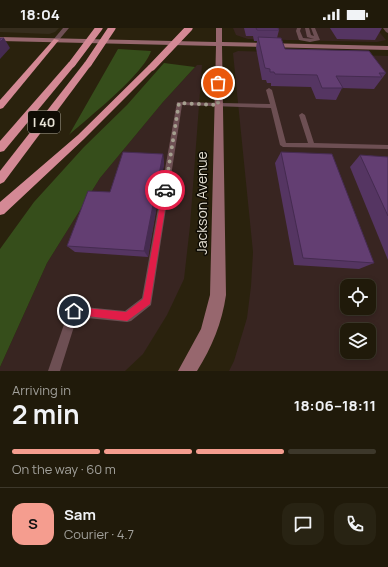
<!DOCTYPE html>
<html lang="en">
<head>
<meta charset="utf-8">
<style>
  body { margin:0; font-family:Manrope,sans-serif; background:#282313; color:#f1f3f6; height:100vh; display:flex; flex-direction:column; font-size:15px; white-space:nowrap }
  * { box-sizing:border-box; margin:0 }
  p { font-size:13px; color:#a2a19c }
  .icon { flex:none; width:22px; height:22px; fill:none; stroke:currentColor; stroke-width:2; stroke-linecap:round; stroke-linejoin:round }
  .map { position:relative; height:343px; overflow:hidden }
  .drawer { display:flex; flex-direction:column; background:#201a0a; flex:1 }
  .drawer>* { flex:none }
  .tools { position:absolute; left:340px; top:251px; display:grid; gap:8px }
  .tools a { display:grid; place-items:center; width:36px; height:36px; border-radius:8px; background:#201a0a; box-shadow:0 2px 6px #0003,0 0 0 1px #3d382b; font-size:20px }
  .pin { position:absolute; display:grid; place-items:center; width:34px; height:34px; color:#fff; margin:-17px; border:2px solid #fff; border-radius:50%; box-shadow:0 1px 4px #0007 }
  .courier { position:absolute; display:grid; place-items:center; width:40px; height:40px; margin:-20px; border:3px solid #e11d48; border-radius:50%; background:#fff; color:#222; box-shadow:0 1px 5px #0007 }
  .summary em { font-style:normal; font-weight:700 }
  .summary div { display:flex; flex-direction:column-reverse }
  .summary { display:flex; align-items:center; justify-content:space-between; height:68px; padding:0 12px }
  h1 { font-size:26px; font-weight:700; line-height:30px }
  .bar { display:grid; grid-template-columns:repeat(4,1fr); gap:6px 4px; align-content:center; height:48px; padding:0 12px }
  .bar i { height:5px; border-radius:3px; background:#3d382b }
  .bar .on { background:#f59d8f }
  .bar p { grid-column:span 4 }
  .line { display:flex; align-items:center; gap:10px; padding:0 12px; border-top:1px solid #3d382b }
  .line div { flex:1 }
  .round { display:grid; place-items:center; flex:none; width:42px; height:42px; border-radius:12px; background:#282313 }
  .status { display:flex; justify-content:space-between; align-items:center; height:28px; padding:0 20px; background:#201a0a; direction:ltr }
  .status svg { height:11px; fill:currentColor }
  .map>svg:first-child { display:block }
</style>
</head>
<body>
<div class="status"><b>18:04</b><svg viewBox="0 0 49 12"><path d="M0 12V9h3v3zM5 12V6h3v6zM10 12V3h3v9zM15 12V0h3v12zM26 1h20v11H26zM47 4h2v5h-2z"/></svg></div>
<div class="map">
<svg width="388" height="343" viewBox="0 0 388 343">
  <rect width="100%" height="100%" fill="#2a220d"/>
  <polygon fill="#362d1d" points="0,0 59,0 55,4 49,6 0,4"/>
  <g fill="#382521" fill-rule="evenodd">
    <polygon points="233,0 376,0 386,12 377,14 248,11 236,7"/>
    <path d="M238,23L388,28V343H229L234,333L247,290L251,258L253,224L233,25ZM347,258H369V280H347ZM347,302H369V324H347Z"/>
    <polygon points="197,37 202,37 190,198 184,251 167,287 143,326 125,343 0,343 0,339 47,235 100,150 163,74"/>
  </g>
  <g fill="#364e1b">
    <path d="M118,21L151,23C144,46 88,90 69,107Z"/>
    <polygon points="164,35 195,39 163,74 100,150 47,235 0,339 0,221 34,174 84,119 127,77"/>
  </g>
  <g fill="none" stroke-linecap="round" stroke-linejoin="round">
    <g fill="#6d4f53" fill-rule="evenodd">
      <polygon points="297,0 301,0 300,3 303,10 314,11 307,9 305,0 309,0 311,7 314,8 311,0 315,0 320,12 310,14 299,12 296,3"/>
      <polygon points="269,60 272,62 286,115 308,115 299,87 302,85 305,87 314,115 388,117 388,121 283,119 280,117 271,80 182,77 151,277 131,293 127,294 77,289 60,343 48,343 70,279 74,278 125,283 142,270 177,74 270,76 266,62"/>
    </g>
    <g fill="#6d4f53" fill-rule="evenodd">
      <polygon points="63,0 69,0 58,13 54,13 53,12"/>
      <polygon points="383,0 388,0 388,5 386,4"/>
    </g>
    <path fill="#97676e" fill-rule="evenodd" d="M216,0H222V14L388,18V22L222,18L226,267C222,295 212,319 197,343H178L201,301L210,267L216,18L0,13V9L216,14Z"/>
    <g fill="#d48995" fill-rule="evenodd">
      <polygon points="54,11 59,12 3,80 0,81 0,72"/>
      <polygon points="69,34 75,34 76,36 4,123 0,124 0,113"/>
      <polygon points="85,34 91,34 92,36 4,154 0,156 0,143"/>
      <polygon points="149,37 152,37 156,39 84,111 4,186 0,187 0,174 78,107"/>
    </g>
    <g stroke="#d48995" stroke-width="7">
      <polyline points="72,36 99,0"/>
      <polyline points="88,36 112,0"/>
      <polyline points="152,39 189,0"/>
    </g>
  </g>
  <g fill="#553562">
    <polygon points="244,0 278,0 279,2 277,10 285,21 386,45 374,61 342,60 336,72 316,71 311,59 271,58 271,55 267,55 266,52 262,52 256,20 257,13 254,13 253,8 246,8"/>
    <polygon points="330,0 382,0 375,12 337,11"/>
    <polygon points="281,124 374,235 359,241 294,237 275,135"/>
    <polygon points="163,126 164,136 148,229 75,224 67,218 110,164"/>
    <polygon points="360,127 388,129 388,232 350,139"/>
  </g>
  <g fill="#452b50">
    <polygon points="4,10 10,20 0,31 0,14"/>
    <polygon points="163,126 164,136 148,229 144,223"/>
  </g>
  <g fill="#633e72" stroke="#452b50">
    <polygon points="256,0 278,0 279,2 257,2"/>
    <polygon points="258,9 281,10 285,21 369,23 386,45 379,45 382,49 336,48 343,60 322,60 317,47 275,46 274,44 270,44 270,41 265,40"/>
    <polygon points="0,10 4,10 0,14"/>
    <polygon points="123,124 163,126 144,223 67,218 88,163 110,164"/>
    <polygon points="281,124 332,126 374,235 303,230"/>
    <polygon points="360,127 388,129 388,188"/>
  </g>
  <polygon fill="#e11d48" points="163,160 165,160 168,162 150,276 127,293 71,286 70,283 71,280 74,279 126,284 143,271"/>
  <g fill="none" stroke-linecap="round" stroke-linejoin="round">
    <polyline stroke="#a59f8f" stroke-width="4" stroke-dasharray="0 7.2" points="165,162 179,75 218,77 218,55"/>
  </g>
  <g text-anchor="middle" stroke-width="3" stroke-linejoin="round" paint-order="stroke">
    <rect fill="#0f0c04" stroke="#a6a296" stroke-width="1" x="28" y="83" width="32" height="22" rx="3"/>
    <g font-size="13" font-weight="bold" fill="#e7e2d5">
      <text x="44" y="99">I 40</text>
    </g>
    <g font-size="14" fill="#e7e2d5" stroke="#0f0c04">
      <text transform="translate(202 175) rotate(-90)" y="5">Jackson Avenue</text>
    </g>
  </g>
</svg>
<div class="tools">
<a><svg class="icon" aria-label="locate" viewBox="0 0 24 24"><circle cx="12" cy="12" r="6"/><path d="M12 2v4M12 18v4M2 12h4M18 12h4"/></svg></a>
<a><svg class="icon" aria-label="layers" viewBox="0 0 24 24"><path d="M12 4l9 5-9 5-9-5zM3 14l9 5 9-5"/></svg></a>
</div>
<div class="pin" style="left:218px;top:55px;background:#ea580c"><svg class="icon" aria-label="bag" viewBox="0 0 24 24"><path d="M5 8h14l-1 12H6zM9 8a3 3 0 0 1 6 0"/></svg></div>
<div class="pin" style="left:74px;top:283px;background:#1f2937"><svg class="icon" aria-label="home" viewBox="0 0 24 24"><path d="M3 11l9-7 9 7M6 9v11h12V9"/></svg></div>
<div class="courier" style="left:165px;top:162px"><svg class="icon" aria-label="car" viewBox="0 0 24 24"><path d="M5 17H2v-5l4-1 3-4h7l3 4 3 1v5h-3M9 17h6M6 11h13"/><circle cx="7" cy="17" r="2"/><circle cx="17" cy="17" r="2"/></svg></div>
</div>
<section class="drawer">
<div class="summary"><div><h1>2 min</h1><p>Arriving in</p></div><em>18:06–18:11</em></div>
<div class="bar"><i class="on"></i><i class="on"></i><i class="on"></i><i></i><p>On the way · 60 m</p></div>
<div class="line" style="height:72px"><b class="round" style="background:#f59d8f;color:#111">S</b><div><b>Sam</b><p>Courier · 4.7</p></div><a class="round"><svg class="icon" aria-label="chat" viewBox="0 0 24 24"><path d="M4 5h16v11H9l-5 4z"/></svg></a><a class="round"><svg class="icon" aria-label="phone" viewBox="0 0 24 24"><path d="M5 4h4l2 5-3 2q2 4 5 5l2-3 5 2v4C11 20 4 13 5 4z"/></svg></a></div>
</section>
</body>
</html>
